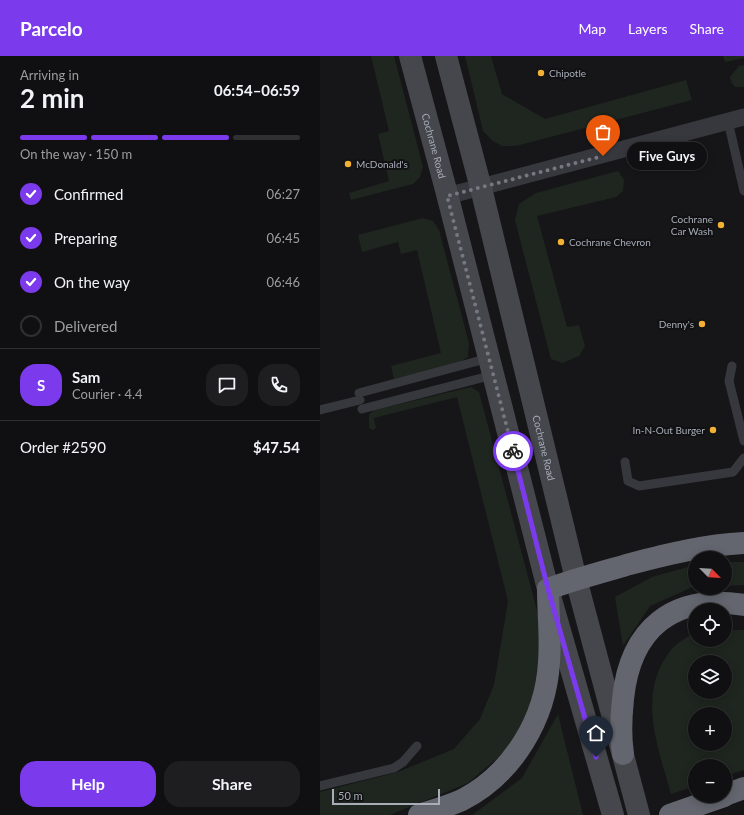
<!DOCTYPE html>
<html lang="en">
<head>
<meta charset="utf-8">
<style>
  body { margin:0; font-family:Lato,sans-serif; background:#1e1e20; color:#f1f3f6; height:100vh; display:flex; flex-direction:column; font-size:15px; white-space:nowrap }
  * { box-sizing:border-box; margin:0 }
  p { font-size:13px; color:#9c9d9f }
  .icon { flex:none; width:22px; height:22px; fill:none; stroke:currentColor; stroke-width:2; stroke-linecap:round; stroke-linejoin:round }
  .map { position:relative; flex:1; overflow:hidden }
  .side { display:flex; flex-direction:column; background:#101012; width:320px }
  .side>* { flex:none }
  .needle { width:26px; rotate:114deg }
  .tools { position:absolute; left:368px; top:495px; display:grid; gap:8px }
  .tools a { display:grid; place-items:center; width:44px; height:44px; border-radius:50%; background:#101012; box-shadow:0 2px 10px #0003,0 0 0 1px #303032; font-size:20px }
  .scale { position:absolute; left:12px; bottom:10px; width:108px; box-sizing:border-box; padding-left:4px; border:2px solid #a8adb8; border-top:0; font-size:11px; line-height:14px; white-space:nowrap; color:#a8adb8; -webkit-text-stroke:3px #111113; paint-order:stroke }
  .pin { position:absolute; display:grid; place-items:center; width:34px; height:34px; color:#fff; margin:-41px -17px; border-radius:50% 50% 50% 0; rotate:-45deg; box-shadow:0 0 4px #0007 }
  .pin .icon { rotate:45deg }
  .courier { position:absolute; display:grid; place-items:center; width:40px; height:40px; margin:-20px; border:3px solid #7c3aed; border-radius:50%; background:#fff; color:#222; box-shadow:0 1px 5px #0007 }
  .bubble { position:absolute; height:28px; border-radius:14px; background:#101012; box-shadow:0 2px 10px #0003,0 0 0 1px #303032; font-size:13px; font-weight:700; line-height:28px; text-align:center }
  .overview em { font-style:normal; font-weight:700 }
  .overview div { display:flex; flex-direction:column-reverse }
  .overview { display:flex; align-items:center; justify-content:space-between; height:68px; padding:0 20px }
  h1 { font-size:26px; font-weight:700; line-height:30px }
  .bar { display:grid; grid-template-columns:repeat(4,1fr); gap:6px 4px; align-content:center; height:48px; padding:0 20px }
  .bar i { height:5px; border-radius:3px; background:#303032 }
  .bar .selected { background:#7c3aed }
  .bar p { grid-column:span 4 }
  .line { display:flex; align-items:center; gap:10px; padding:0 20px; border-top:1px solid #303032 }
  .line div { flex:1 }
  .round { display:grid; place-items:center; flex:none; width:42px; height:42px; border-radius:16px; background:#1e1e20 }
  ol { padding:0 20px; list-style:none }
  li { display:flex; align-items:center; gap:12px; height:44px }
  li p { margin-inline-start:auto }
  li .icon { padding:4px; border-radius:50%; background:#7c3aed; color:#fff; stroke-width:4 }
  li:last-child { color:#9c9d9f }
  li i { width:22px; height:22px; border:2px solid #303032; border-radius:50% }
  .cta { display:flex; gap:8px; margin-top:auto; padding:8px 20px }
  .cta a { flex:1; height:46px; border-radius:16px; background:#7c3aed; color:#fff; font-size:16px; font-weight:700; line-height:46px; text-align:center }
  .cta a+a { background:#1e1e20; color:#f1f3f6 }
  header { display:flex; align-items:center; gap:24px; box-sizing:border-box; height:56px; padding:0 20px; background:#7c3aed; color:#fff }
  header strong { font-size:19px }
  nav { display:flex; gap:22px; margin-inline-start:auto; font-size:14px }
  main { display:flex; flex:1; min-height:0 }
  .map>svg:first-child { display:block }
</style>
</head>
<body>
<header>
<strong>Parcelo</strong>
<nav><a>Map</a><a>Layers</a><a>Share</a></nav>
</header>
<main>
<section class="side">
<div class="overview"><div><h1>2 min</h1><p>Arriving in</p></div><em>06:54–06:59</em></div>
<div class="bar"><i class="selected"></i><i class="selected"></i><i class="selected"></i><i></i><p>On the way · 150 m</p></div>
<ol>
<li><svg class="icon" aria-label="check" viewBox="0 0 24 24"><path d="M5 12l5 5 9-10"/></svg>Confirmed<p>06:27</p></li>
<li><svg class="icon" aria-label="check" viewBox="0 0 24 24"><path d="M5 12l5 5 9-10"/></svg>Preparing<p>06:45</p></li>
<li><svg class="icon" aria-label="check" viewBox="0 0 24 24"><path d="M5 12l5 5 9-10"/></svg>On the way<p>06:46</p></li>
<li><i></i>Delivered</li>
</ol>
<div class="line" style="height:72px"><b class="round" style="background:#7c3aed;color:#fff">S</b><div><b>Sam</b><p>Courier · 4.4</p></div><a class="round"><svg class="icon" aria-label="chat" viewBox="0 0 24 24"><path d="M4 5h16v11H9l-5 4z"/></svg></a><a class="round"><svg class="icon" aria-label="phone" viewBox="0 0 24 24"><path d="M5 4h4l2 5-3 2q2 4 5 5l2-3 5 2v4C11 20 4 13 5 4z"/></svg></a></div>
<div class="line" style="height:52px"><div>Order #2590</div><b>$47.54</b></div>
<div class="cta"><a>Help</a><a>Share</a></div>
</section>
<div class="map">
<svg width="424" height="759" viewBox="0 0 424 759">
  <rect width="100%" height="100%" fill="#161618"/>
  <g fill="#1e261f" fill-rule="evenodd">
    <polygon points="51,0 74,0 103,111 100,121 93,128 31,144 29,137 69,125 58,78 69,75"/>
    <polygon points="145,0 171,0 182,38 225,63 366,24 372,44 196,90 182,90 173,85 163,75"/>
    <polygon points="403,0 424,0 424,2 405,6"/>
    <polygon points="424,9 424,31 415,31 411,26 410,21 419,10"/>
    <polygon points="298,115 304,124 303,135 296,141 217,160 247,271 259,269 265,290 259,300 243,307 231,303 195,164 199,148 216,137"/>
    <polygon points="103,162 113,165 119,174 149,287 148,301 138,307 74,323 71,310 121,297 97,194 81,198 78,186 42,196 38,179"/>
    <polygon points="151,331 159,336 219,562 223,604 215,646 189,692 148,727 70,759 0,759 0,736 78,716 134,693 160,663 174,629 188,545 137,341 54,362 56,372 53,374 49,372 49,358 55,354"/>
    <polygon points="405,506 424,506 424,529 405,530"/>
    <polygon points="375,509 375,530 330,550 303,590 295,541 332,521"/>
    <path d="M405,574H424V714L405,720V710H375V730L351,738C338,691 316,638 351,594C356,587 368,581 375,576V584H405ZM375,606H405V636H375ZM375,658H405V688H375Z"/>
    <polygon points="238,658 263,759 152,759 202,722"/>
  </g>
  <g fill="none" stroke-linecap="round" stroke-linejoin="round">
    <g stroke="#37383d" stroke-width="9">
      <polyline points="408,65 424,135"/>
      <polyline points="412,310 409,325 424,385"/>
      <polyline points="39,337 169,302"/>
      <polyline points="42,353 173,319"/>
      <polyline points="0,354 40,344"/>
      <polyline points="305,406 308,425 319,430 413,416 424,402"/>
      <polyline points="0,730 74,712 83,706 97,690"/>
    </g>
    <polyline stroke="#37383d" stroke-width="17" points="127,140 424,61"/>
    <g stroke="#45474d" stroke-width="22">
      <path id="s1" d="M90,0L126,134L228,533L293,759"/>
      <path id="s2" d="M126,0L161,132L256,523L319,759"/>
    </g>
    <g stroke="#63666e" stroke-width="22">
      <path d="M303,698C300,679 301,662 303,643C310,573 353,537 424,549"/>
      <polyline points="405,739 424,732"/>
      <path d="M99,759C114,754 129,750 142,744C193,718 226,662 229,606C231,582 228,557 228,533C255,523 282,516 310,508C348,498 385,489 424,487"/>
      <polyline points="350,759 404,740"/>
    </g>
  </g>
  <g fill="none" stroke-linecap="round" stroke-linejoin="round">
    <polyline stroke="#757880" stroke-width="4" stroke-dasharray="0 7.2" points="193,395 127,140 283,100"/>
    <polyline stroke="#7c3aed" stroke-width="5" points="193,395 228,533 276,701"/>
  </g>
  <g fill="#f2b134" stroke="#111113" stroke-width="1.5">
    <circle cx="221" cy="17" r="4"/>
    <circle cx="28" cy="108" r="4"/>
    <circle cx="401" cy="169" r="4"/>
    <circle cx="241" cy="186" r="4"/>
    <circle cx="382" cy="268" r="4"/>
    <circle cx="393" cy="374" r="4"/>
  </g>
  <g text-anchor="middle" stroke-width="4" stroke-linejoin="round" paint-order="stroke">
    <g font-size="10" fill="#a8adb8" stroke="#111113" text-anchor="start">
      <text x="229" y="21">Chipotle</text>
      <text x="36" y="112">McDonald's</text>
      <text x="393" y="167" text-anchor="end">Cochrane<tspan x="393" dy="12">Car Wash</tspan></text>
      <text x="249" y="190">Cochrane Chevron</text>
      <text x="374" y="272" text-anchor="end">Denny's</text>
      <text x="385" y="378" text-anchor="end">In-N-Out Burger</text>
    </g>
    <g font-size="10" fill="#a8adb8" stroke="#111113">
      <text dy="4" stroke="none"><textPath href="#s1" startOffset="93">Cochrane Road</textPath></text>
      <text dy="4" stroke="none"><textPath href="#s2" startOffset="404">Cochrane Road</textPath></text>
    </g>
  </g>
</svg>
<div class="tools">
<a><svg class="needle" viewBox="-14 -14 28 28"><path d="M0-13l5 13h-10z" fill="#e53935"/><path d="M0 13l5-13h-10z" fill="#9c9d9f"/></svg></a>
<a><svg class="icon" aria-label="locate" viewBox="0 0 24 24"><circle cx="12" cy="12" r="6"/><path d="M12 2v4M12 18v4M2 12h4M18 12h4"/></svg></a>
<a><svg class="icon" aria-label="layers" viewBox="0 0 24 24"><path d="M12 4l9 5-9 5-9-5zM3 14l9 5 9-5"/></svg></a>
<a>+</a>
<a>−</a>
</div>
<div class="scale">50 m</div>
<div class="pin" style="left:283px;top:100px;background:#ea580c"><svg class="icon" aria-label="bag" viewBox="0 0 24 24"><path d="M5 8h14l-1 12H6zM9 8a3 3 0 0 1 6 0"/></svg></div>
<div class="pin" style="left:276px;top:701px;background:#1f2937"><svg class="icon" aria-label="home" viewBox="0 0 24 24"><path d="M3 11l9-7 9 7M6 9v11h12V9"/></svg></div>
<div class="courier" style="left:193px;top:395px"><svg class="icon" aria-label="bike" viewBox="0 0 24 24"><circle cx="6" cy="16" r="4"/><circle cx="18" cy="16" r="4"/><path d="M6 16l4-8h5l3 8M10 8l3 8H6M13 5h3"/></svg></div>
<div class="bubble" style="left:307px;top:86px;width:80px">Five Guys</div>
</div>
</main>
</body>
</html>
